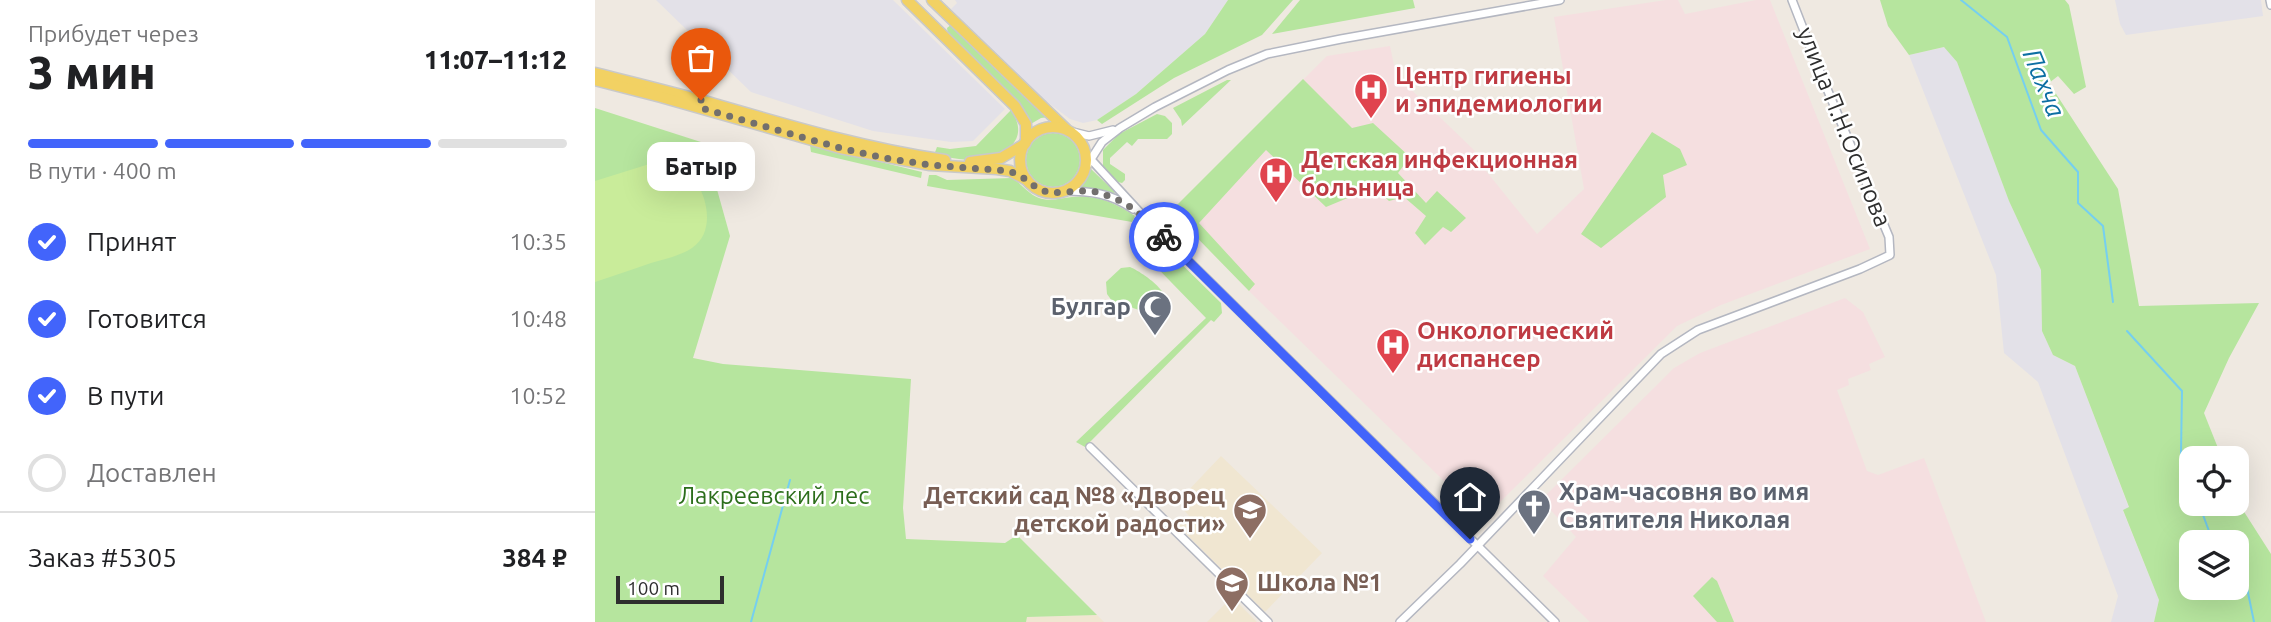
<!DOCTYPE html>
<html lang="ru">
<head>
<meta charset="utf-8">
<style>
  body { margin:0; font-family:Ubuntu,sans-serif; background:#f6f6f6; color:#202124; height:100vh; display:flex; flex-direction:column; font-size:26px; white-space:nowrap }
  * { box-sizing:border-box; margin:0 }
  p { font-size:23px; color:#757577 }
  .icon { flex:none; width:38px; height:38px; fill:none; stroke:currentColor; stroke-width:2; stroke-linecap:round; stroke-linejoin:round }
  .map { position:relative; flex:1; overflow:hidden }
  .details { display:flex; flex-direction:column; background:#fff; width:595px }
  .details>* { flex:none }
  .buttons { position:absolute; left:1584px; top:446px; display:grid; gap:14px }
  .buttons a { display:grid; place-items:center; width:70px; height:70px; border-radius:14px; background:#fff; box-shadow:0 7px 28px #0002; font-size:35px }
  .scale { position:absolute; left:21px; bottom:18px; width:108px; box-sizing:border-box; padding-left:7px; border:4px solid #2e2e2e; border-top:0; font-size:19px; line-height:24px; white-space:nowrap; color:#2e2e2e; -webkit-text-stroke:5px #fff; paint-order:stroke }
  .pin { position:absolute; display:grid; place-items:center; width:60px; height:60px; color:#fff; margin:-72px -30px; border-radius:50% 50% 50% 0; rotate:-45deg; box-shadow:0 0 7px #0007 }
  .pin .icon { rotate:45deg }
  .courier { position:absolute; display:grid; place-items:center; width:70px; height:70px; margin:-35px; border:5px solid #4264fb; border-radius:50%; background:#fff; color:#222; box-shadow:0 2px 9px #0007 }
  .bubble { position:absolute; height:49px; border-radius:14px; background:#fff; box-shadow:0 7px 28px #0002; font-size:23px; font-weight:800; line-height:49px; text-align:center }
  .headline em { font-style:normal; font-weight:800 }
  .headline div { display:flex; flex-direction:column-reverse }
  .headline { display:flex; align-items:center; justify-content:space-between; height:119px; padding:0 28px }
  h1 { font-size:46px; font-weight:800; line-height:52px }
  .bar { display:grid; grid-template-columns:repeat(4,1fr); gap:10px 7px; align-content:center; height:84px; padding:0 28px }
  .bar i { height:9px; border-radius:5px; background:#e0e0e0 }
  .bar .on { background:#4264fb }
  .bar p { grid-column:span 4 }
  .line { display:flex; align-items:center; gap:18px; padding:0 28px; border-top:2px solid #e0e0e0 }
  .line div { flex:1 }
  ol { padding:0 28px; list-style:none }
  li { display:flex; align-items:center; gap:21px; height:77px }
  li p { margin-inline-start:auto }
  li .icon { padding:7px; border-radius:50%; background:#4264fb; color:#fff; stroke-width:4 }
  li:last-child { color:#757577 }
  li i { width:38px; height:38px; border:4px solid #e0e0e0; border-radius:50% }
  main { display:flex; flex:1; min-height:0 }
  .map>svg:first-child { display:block }
</style>
</head>
<body>
<main>
<section class="details">
<div class="headline"><div><h1>3 мин</h1><p>Прибудет через</p></div><em>11:07–11:12</em></div>
<div class="bar"><i class="on"></i><i class="on"></i><i class="on"></i><i></i><p>В пути · 400 m</p></div>
<ol>
<li><svg class="icon" aria-label="check" viewBox="0 0 24 24"><path d="M5 12l5 5 9-10"/></svg>Принят<p>10:35</p></li>
<li><svg class="icon" aria-label="check" viewBox="0 0 24 24"><path d="M5 12l5 5 9-10"/></svg>Готовится<p>10:48</p></li>
<li><svg class="icon" aria-label="check" viewBox="0 0 24 24"><path d="M5 12l5 5 9-10"/></svg>В пути<p>10:52</p></li>
<li><i></i>Доставлен</li>
</ol>
<div class="line" style="height:91px"><div>Заказ #5305</div><b>384 ₽</b></div>
</section>
<div class="map">
<svg width="1676" height="622" viewBox="0 0 1676 622">
  <rect width="100%" height="100%" fill="#efe9e1"/>
  <g fill="#e3e1e8">
    <polygon points="61,0 298,0 410,109 378,141 356,142 278,131 156,92"/>
    <polygon points="360,0 633,0 610,34 541,94 502,120 488,123 475,119 439,92 356,9 362,3"/>
    <polygon points="1520,0 1666,0 1668,16 1531,35 1525,24"/>
    <polygon points="1350,47 1362,62 1414,201 1446,270 1447,331 1458,355 1480,366 1534,508 1528,511 1564,600 1559,622 1516,622 1523,596 1443,382 1409,353 1401,275 1314,55"/>
  </g>
  <g fill="#f0e6d1">
    <polygon points="626,456 727,553 670,612 583,526 595,517 587,508 588,496"/>
    <polygon points="641,601 662,622 612,622 631,603"/>
    <polygon points="502,615 509,622 431,622 431,617"/>
  </g>
  <g fill="#f5dfe0">
    <polygon points="1071,0 1083,0 1090,14 1161,0 1175,0 1275,249 1126,305 1082,326 888,519 654,291 576,211 732,56 795,46 801,75 879,150 887,166 942,234 989,189 959,17"/>
    <polygon points="1250,298 1268,312 1290,357 1274,364 1276,370 1253,379 1254,385 1242,390 1272,471 1283,475 1329,458 1391,622 995,622 948,576 981,537 946,500 1079,368 1105,353"/>
  </g>
  <g fill="#b6e59e" fill-rule="evenodd">
    <polygon points="633,0 698,0 667,35 579,78 507,124 502,120 541,94 610,34"/>
    <polygon points="705,0 818,0 820,8 677,34"/>
    <path d="M1285,0H1470L1474,5L1491,87L1479,94L1463,76L1454,83L1523,189L1544,306L1664,303L1634,358L1609,413L1627,458H1596V504H1642V496L1646,507L1676,554V622H1559L1564,600L1528,510L1534,507L1480,366L1458,355L1447,331L1446,270L1414,201L1362,62L1349,47L1314,55L1293,26ZM1596,542H1642V588H1596Z"/>
    <polygon points="357,24 455,117 446,118 434,125 432,115 424,102 353,34 352,28"/>
    <polygon points="708,79 757,128 778,123 815,157 803,173 831,203 842,191 871,218 856,232 848,227 830,245 820,233 831,216 809,197 794,201 779,187 731,207 671,150 604,223 660,284 654,291 576,211"/>
    <polygon points="632,80 636,80 587,126 586,120 578,108"/>
    <polygon points="0,108 109,143 135,236 98,358 128,364 316,379 308,508 311,539 410,543 422,535 502,615 432,617 431,622 0,622"/>
    <path d="M416,110C437,141 408,158 379,160C366,160 352,157 339,155L342,147L355,149L381,146Z"/>
    <polygon points="562,114 570,116 577,123 577,134 572,139 543,139 537,146 532,142 515,158 515,164 530,174 530,180 527,183 519,181 508,168 508,150 524,134"/>
    <polygon points="1057,132 1085,149 1092,165 1068,175 1071,197 1006,248 986,234"/>
    <circle cx="458" cy="160" r="27"/>
    <polygon points="215,145 327,172 326,178 216,152"/>
    <polygon points="496,169 520,192 519,193 485,187"/>
    <path d="M334,175H341L352,180L417,178C427,184 433,194 444,198C454,202 467,198 477,197C501,194 521,203 540,216L537,222L332,186Z"/>
    <polygon points="550,228 626,303 627,313 619,322 616,320 490,447 481,442 611,318 540,245 544,234"/>
    <path d="M535,267C551,274 594,305 556,314L517,301L512,294L511,282L526,268Z"/>
    <polygon points="1117,577 1122,581 1139,622 1122,622 1098,596"/>
  </g>
  <path fill="#c9ec9a" d="M64,161C81,160 95,170 103,185C114,204 118,234 97,248C85,256 69,259 56,263C38,269 19,276 0,282V181Z"/>
  <g fill="none" stroke-linecap="round" stroke-linejoin="round">
    <g stroke="#75cff0" stroke-width="2">
      <polyline points="1366,0 1412,37 1446,130 1483,172 1483,203 1508,226 1518,302"/>
      <polyline points="1532,331 1587,391 1586,453 1596,481"/>
      <polyline points="1604,504 1618,542"/>
      <polyline points="1642,568 1650,578 1659,622"/>
      <polyline points="156,622 195,480"/>
    </g>
    <g stroke="#b4b7c1" stroke-width="10">
      <g id="minor">
        <polyline points="1675,0 1676,5"/>
        <polyline points="474,131 494,136 518,130"/>
        <polyline points="490,153 550,218 960,622"/>
        <polyline points="491,167 507,142 525,128 560,107 633,70 672,54 746,39 965,0"/>
        <path d="M468,191C495,191 516,193 538,209"/>
        <polyline points="495,447 673,622"/>
        <polyline points="805,622 865,564 1066,354 1103,330 1265,269 1295,255 1294,237 1225,72 1197,0"/>
      </g>
    </g>
    <g stroke="#c9c9c9" stroke-width="13">
      <g id="major">
        <polyline points="312,0 420,106 431,124 431,142"/>
        <polyline points="337,0 471,129"/>
        <path d="M0,73C36,82 73,91 109,101C189,124 267,148 350,160"/>
        <polyline points="0,80 66,97 245,148 335,165 402,169 415,171 432,180"/>
        <circle cx="458" cy="160" r="33"/>
        <polyline points="375,162 406,158 430,144"/>
      </g>
    </g>
    <use href="#minor" stroke="#fff" stroke-width="7"/>
    <use href="#major" stroke="#f2d163" stroke-width="10"/>
  </g>
  <g fill="none" stroke-linecap="round" stroke-linejoin="round">
    <polyline stroke="#726f6d" stroke-width="7" stroke-dasharray="0 12.6" points="106,100 106,108 245,148 289,158 335,165 415,171 432,180 443,189 455,193 486,191 504,192 530,203 550,218 569,237"/>
    <polyline stroke="#4264fb" stroke-width="9" points="569,237 875,539"/>
  </g>
  <defs>
    <g id="hospital-pin" transform="scale(1.75)"><path d="M0 17L-7.5 6A9.5 9.5 0 1 1 7.5 6Z" fill="#e0444e" stroke="#fff"/><path d="M-5-5h3v3.5h4V-5h3V5h-3V1.5h-4V5h-3Z" fill="#fff"/></g>
    <g id="mosque-pin" transform="scale(1.75)"><path d="M0 17L-7.5 6A9.5 9.5 0 1 1 7.5 6Z" fill="#6b7280" stroke="#fff"/><path d="M3.5-4.9A6 6 0 1 0 3.5 4.9A5 5 0 1 1 3.5-4.9Z" fill="#fff"/></g>
    <g id="church-pin" transform="scale(1.75)"><path d="M0 17L-7.5 6A9.5 9.5 0 1 1 7.5 6Z" fill="#6b7280" stroke="#fff"/><path d="M-1.2-6h2.4v3.5h3.3v2.4h-3.3V6h-2.4V-.1h-3.3v-2.4h3.3Z" fill="#fff"/></g>
    <g id="school-pin" transform="scale(1.75)"><path d="M0 17L-7.5 6A9.5 9.5 0 1 1 7.5 6Z" fill="#8d6e63" stroke="#fff"/><path d="M0-5L7-2L0 1L-7-2ZM-4 1L0 2.5L4 1V4Q0 6-4 4Z" fill="#fff"/></g>
  </defs>
  <g fill-rule="evenodd">
    <use href="#hospital-pin" x="776" y="90"/>
    <use href="#hospital-pin" x="681" y="174"/>
    <use href="#mosque-pin" x="560" y="307"/>
    <use href="#hospital-pin" x="798" y="345"/>
    <use href="#church-pin" x="939" y="506"/>
    <use href="#school-pin" x="655" y="510"/>
    <use href="#school-pin" x="637" y="583"/>
  </g>
  <g text-anchor="middle" stroke-width="5" stroke-linejoin="round" paint-order="stroke">
    <g font-size="24" font-weight="bold" fill="#be3a42" stroke="#fff" text-anchor="start">
      <text x="800" y="84">Центр гигиены<tspan x="800" dy="28">и эпидемиологии</tspan></text>
      <text x="706" y="168">Детская инфекционная<tspan x="706" dy="28">больница</tspan></text>
      <text x="822" y="339">Онкологический<tspan x="822" dy="28">диспансер</tspan></text>
    </g>
    <g font-size="24" fill="#2e2e2e" stroke="#fff">
      <text transform="translate(1249 127) rotate(68)" y="8">улица П.Н.Осипова</text>
    </g>
    <g font-size="24" font-weight="bold" fill="#5b616d" stroke="#fff" text-anchor="end">
      <text x="536" y="315">Булгар</text>
      <text x="964" y="500" text-anchor="start">Храм-часовня во имя<tspan x="964" dy="28">Святителя Николая</tspan></text>
    </g>
    <g font-size="24" fill="#2c6e1b" stroke="#fff">
      <text x="179" y="504">Лакреевский лес</text>
    </g>
    <g font-size="24" font-weight="bold" fill="#785e54" stroke="#fff" text-anchor="end">
      <text x="630" y="504">Детский сад №8 «Дворец<tspan x="630" dy="28">детской радости»</tspan></text>
      <text x="662" y="591" text-anchor="start">Школа №1</text>
    </g>
    <g font-size="26" font-style="italic" fill="#0d6fa3" stroke="#fff">
      <text transform="translate(1449 83) rotate(68)" y="9">Пахча</text>
    </g>
  </g>
</svg>
<div class="buttons">
<a><svg class="icon" aria-label="locate" viewBox="0 0 24 24"><circle cx="12" cy="12" r="6"/><path d="M12 2v4M12 18v4M2 12h4M18 12h4"/></svg></a>
<a><svg class="icon" aria-label="layers" viewBox="0 0 24 24"><path d="M12 4l9 5-9 5-9-5zM3 14l9 5 9-5"/></svg></a>
</div>
<div class="scale">100 m</div>
<div class="pin" style="left:106px;top:100px;background:#ea580c"><svg class="icon" aria-label="bag" viewBox="0 0 24 24"><path d="M5 8h14l-1 12H6zM9 8a3 3 0 0 1 6 0"/></svg></div>
<div class="pin" style="left:875px;top:539px;background:#1f2937"><svg class="icon" aria-label="home" viewBox="0 0 24 24"><path d="M3 11l9-7 9 7M6 9v11h12V9"/></svg></div>
<div class="courier" style="left:569px;top:237px"><svg class="icon" aria-label="bike" viewBox="0 0 24 24"><circle cx="6" cy="16" r="4"/><circle cx="18" cy="16" r="4"/><path d="M6 16l4-8h5l3 8M10 8l3 8H6M13 5h3"/></svg></div>
<div class="bubble" style="left:52px;top:142px;width:108px">Батыр</div>
</div>
</main>
</body>
</html>
